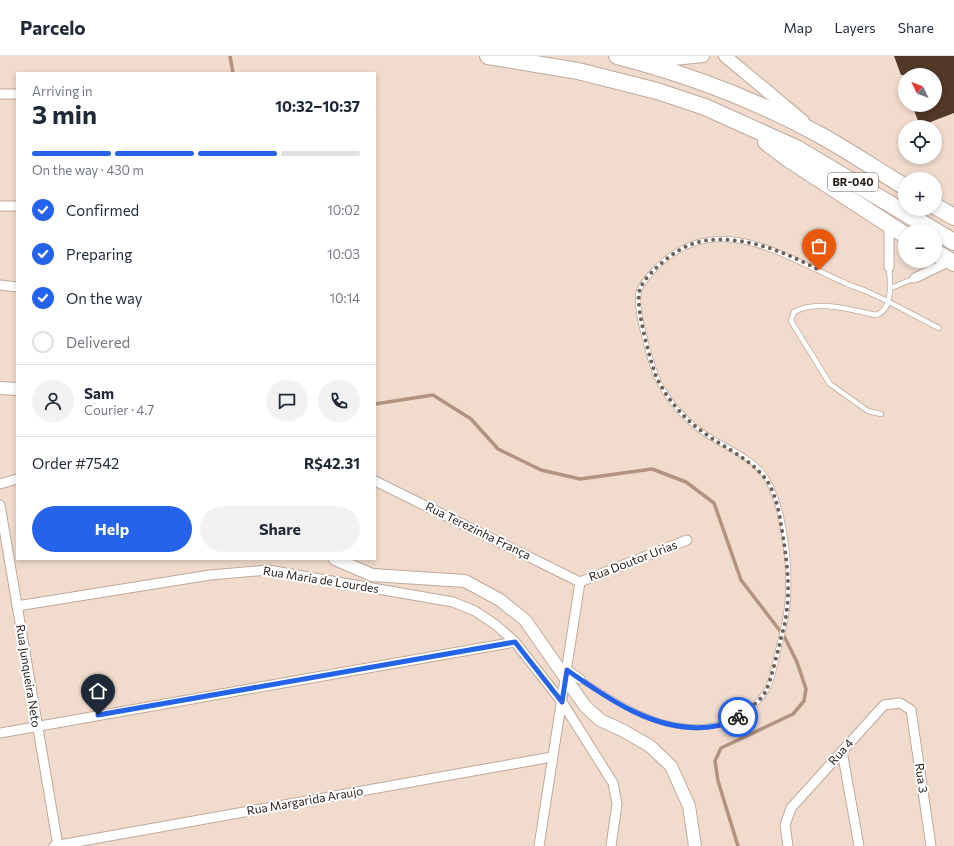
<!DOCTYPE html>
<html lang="en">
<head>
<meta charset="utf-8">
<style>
  body { margin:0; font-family:Commissioner,sans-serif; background:#f2f2f3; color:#1f2937; height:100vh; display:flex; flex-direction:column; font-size:15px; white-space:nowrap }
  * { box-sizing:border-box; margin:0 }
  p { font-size:13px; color:#747a83 }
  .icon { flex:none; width:22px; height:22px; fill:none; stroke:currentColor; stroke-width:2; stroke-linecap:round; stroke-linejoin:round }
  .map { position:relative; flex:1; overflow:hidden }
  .details { position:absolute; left:16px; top:16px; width:360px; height:488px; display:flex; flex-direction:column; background:#fff; border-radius:0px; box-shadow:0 2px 6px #0003 }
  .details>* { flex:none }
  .needle { width:26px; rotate:313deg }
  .tools { position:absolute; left:898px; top:12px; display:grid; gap:8px }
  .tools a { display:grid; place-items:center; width:44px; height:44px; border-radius:50%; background:#fff; box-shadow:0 2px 6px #0003; font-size:20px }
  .pin { position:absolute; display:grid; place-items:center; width:34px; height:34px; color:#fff; margin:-41px -17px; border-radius:50% 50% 50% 0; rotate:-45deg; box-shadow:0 0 4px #0007 }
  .pin .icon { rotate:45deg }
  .courier { position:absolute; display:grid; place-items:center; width:40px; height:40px; margin:-20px; border:3px solid #2563eb; border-radius:50%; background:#fff; color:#222; box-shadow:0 1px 5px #0007 }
  .headline em { font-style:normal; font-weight:700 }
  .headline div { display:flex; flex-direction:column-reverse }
  .headline { display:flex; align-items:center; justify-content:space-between; height:68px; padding:0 16px }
  h1 { font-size:26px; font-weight:700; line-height:30px }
  .bar { display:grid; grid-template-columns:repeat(4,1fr); gap:6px 4px; align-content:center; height:48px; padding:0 16px }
  .bar i { height:5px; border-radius:3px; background:#e0e1e3 }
  .bar .current { background:#2563eb }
  .bar p { grid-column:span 4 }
  .line { display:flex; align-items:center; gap:10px; padding:0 16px; border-top:1px solid #e0e1e3 }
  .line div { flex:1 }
  .round { display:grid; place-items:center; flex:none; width:42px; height:42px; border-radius:21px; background:#f2f2f3 }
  ol { padding:0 16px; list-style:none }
  li { display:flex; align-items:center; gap:12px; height:44px }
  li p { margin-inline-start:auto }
  li .icon { padding:4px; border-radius:50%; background:#2563eb; color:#fff; stroke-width:4 }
  li:last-child { color:#747a83 }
  li i { width:22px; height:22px; border:2px solid #e0e1e3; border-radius:50% }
  .action { display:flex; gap:8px; margin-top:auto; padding:8px 16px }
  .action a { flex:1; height:46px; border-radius:24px; background:#2563eb; color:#fff; font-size:16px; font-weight:700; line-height:46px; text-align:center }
  .action a+a { background:#f2f2f3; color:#1f2937 }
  header { display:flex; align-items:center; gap:24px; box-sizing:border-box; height:56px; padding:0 20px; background:#fff; border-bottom:1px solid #e0e1e3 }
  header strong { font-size:19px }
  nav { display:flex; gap:22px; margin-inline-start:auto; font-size:14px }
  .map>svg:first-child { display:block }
</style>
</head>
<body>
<header>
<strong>Parcelo</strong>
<nav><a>Map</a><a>Layers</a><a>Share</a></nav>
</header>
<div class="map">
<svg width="954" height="790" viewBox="0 0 954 790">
  <rect width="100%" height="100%" fill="#f0dbcd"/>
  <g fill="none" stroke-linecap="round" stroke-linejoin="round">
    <g stroke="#b19380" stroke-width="3.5">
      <polyline points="230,0 233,17"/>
      <polyline points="375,348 433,339 471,363 498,393 541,414 580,423 652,413 686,426 714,447 741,524 784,580 797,606 806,633 804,645 793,658 721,692 715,705 718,725 738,790"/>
    </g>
  </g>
  <polygon fill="#523827" points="894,0 954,0 954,57 920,70 912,49 935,49 935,19 901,19"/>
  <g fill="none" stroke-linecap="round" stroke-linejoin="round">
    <g stroke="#beaa9d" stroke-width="6">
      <g id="lane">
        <polyline points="891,232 915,222"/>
        <path d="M881,358L868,355L830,328L791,265L794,256C818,243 850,254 876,259C894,253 890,226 889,211"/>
        <path d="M580,623C624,651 675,686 729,665C742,661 757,648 765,637C772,627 774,611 777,599C780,586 784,572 786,559C792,523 786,458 768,425C755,401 725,392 704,377C684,363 665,342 656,319C650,304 634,250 639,235C642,226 650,218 657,211C716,153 782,199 843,226C850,230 859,232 866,235C891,246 915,260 939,272"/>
      </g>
    </g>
    <g stroke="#beaa9d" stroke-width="11">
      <g id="street">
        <polyline points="0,38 17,38"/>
        <polyline points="0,150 17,150"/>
        <polyline points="889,211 889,169"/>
        <polyline points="915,222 950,205"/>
        <polyline points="0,229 17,231"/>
        <polyline points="375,425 580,526"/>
        <polyline points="0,428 17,423"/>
        <polyline points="0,449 58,790"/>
        <polyline points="580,526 687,484"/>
        <polyline points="17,550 210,519 268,514 453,546 475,555 496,569 515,586 562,646 613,727 617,748 611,790"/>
        <polyline points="567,614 580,623"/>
        <polyline points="0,677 515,586"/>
        <polyline points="842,695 859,790"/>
        <polyline points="54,790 552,701"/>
        <polyline points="539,790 580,526"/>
        <polyline points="788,790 785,769 791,752 884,649 900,647 911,654 931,790"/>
      </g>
    </g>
    <g stroke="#beaa9d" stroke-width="14">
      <g id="secondary">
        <polyline points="725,0 803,65"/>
        <polyline points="645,6 703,0"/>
        <polyline points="0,332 17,333"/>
        <polyline points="335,503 372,519 465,525 500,544 525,564 585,650 600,664 622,674 650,690 671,710 689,750 695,790"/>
      </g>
    </g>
    <g stroke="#beaa9d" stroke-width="18">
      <g id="highway">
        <polyline points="488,0 578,15 657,35 705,51 796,92 954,186"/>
        <path d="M617,0C687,18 756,44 820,79C849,95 877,114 905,131"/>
        <polyline points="766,86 787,102 905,179"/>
        <polyline points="935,150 954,161"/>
        <polyline points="935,196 954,207"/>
      </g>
    </g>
    <use href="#lane" stroke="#fff" stroke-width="4.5"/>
    <use href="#street" stroke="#fff" stroke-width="9"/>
    <use href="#secondary" stroke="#fff" stroke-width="12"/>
    <use href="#highway" stroke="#fff" stroke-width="16"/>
  </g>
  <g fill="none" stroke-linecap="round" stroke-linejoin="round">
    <path stroke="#6c6057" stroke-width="4" stroke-dasharray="0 7.2" d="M738,661C747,654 761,645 766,635C772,621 775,605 779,591C781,580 785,570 786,560C791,529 786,498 781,468C779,454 774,433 765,422C748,401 724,392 703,376C683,362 666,342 656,320C650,304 636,253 639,237C640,229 648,220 654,214C677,192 697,181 730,184C761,186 792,200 819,214"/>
    <path stroke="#2563eb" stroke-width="5" d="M98,659L515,586L562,646L567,614C608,643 657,677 709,671C719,670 730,667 738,661"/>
  </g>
  <g text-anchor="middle" stroke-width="4" stroke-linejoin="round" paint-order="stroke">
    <rect fill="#fff" stroke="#66615d" stroke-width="1" x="828" y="117" width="50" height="18" rx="3"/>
    <g font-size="11" font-weight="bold" fill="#251d18">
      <text x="853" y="130">BR-040</text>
    </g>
    <g font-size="12" fill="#251d18" stroke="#fff">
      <text transform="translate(478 475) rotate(26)" y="4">Rua Terezinha França</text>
      <text transform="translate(633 505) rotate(-21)" y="4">Rua Doutor Urias</text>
      <text transform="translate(321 524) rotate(9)" y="4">Rua Maria de Lourdes</text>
      <text transform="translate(28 620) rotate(81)" y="4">Rua Junqueira Neto</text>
      <text transform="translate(841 696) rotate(-48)" y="4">Rua 4</text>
      <text transform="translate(921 722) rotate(82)" y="4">Rua 3</text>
      <text transform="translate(305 745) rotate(-10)" y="4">Rua Margarida Araujo</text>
    </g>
  </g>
</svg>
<div class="tools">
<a><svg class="needle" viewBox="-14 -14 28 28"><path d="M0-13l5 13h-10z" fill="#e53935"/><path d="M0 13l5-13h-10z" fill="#747a83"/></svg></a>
<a><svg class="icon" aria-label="locate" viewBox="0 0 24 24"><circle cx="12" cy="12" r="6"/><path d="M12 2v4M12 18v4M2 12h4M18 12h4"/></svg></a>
<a>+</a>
<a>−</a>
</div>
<div class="pin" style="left:819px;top:214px;background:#ea580c"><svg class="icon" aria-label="bag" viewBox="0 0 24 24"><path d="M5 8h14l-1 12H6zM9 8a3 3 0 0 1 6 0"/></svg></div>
<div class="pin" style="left:98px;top:659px;background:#1f2937"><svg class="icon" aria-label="home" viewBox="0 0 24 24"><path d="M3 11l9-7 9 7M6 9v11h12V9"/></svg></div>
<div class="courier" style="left:738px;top:661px"><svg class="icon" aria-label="bike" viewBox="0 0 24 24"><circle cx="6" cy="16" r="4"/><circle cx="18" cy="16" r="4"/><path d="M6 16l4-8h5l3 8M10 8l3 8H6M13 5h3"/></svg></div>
<section class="details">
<div class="headline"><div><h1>3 min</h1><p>Arriving in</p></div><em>10:32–10:37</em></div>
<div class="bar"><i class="current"></i><i class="current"></i><i class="current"></i><i></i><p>On the way · 430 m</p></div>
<ol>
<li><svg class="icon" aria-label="check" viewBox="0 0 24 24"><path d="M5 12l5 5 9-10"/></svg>Confirmed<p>10:02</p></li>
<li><svg class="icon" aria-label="check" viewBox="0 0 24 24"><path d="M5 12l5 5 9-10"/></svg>Preparing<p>10:03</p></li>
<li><svg class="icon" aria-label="check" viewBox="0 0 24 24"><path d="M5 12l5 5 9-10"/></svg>On the way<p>10:14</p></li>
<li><i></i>Delivered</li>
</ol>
<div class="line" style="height:72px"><a class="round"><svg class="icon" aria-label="person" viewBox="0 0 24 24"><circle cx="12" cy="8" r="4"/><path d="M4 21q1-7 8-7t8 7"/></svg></a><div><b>Sam</b><p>Courier · 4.7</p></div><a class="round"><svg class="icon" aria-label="chat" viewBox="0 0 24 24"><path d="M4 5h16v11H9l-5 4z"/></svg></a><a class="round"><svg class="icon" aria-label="phone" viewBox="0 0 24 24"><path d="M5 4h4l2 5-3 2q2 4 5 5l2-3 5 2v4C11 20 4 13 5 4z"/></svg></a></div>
<div class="line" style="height:52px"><div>Order #7542</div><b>R$42.31</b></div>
<div class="action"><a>Help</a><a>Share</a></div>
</section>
</div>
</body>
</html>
